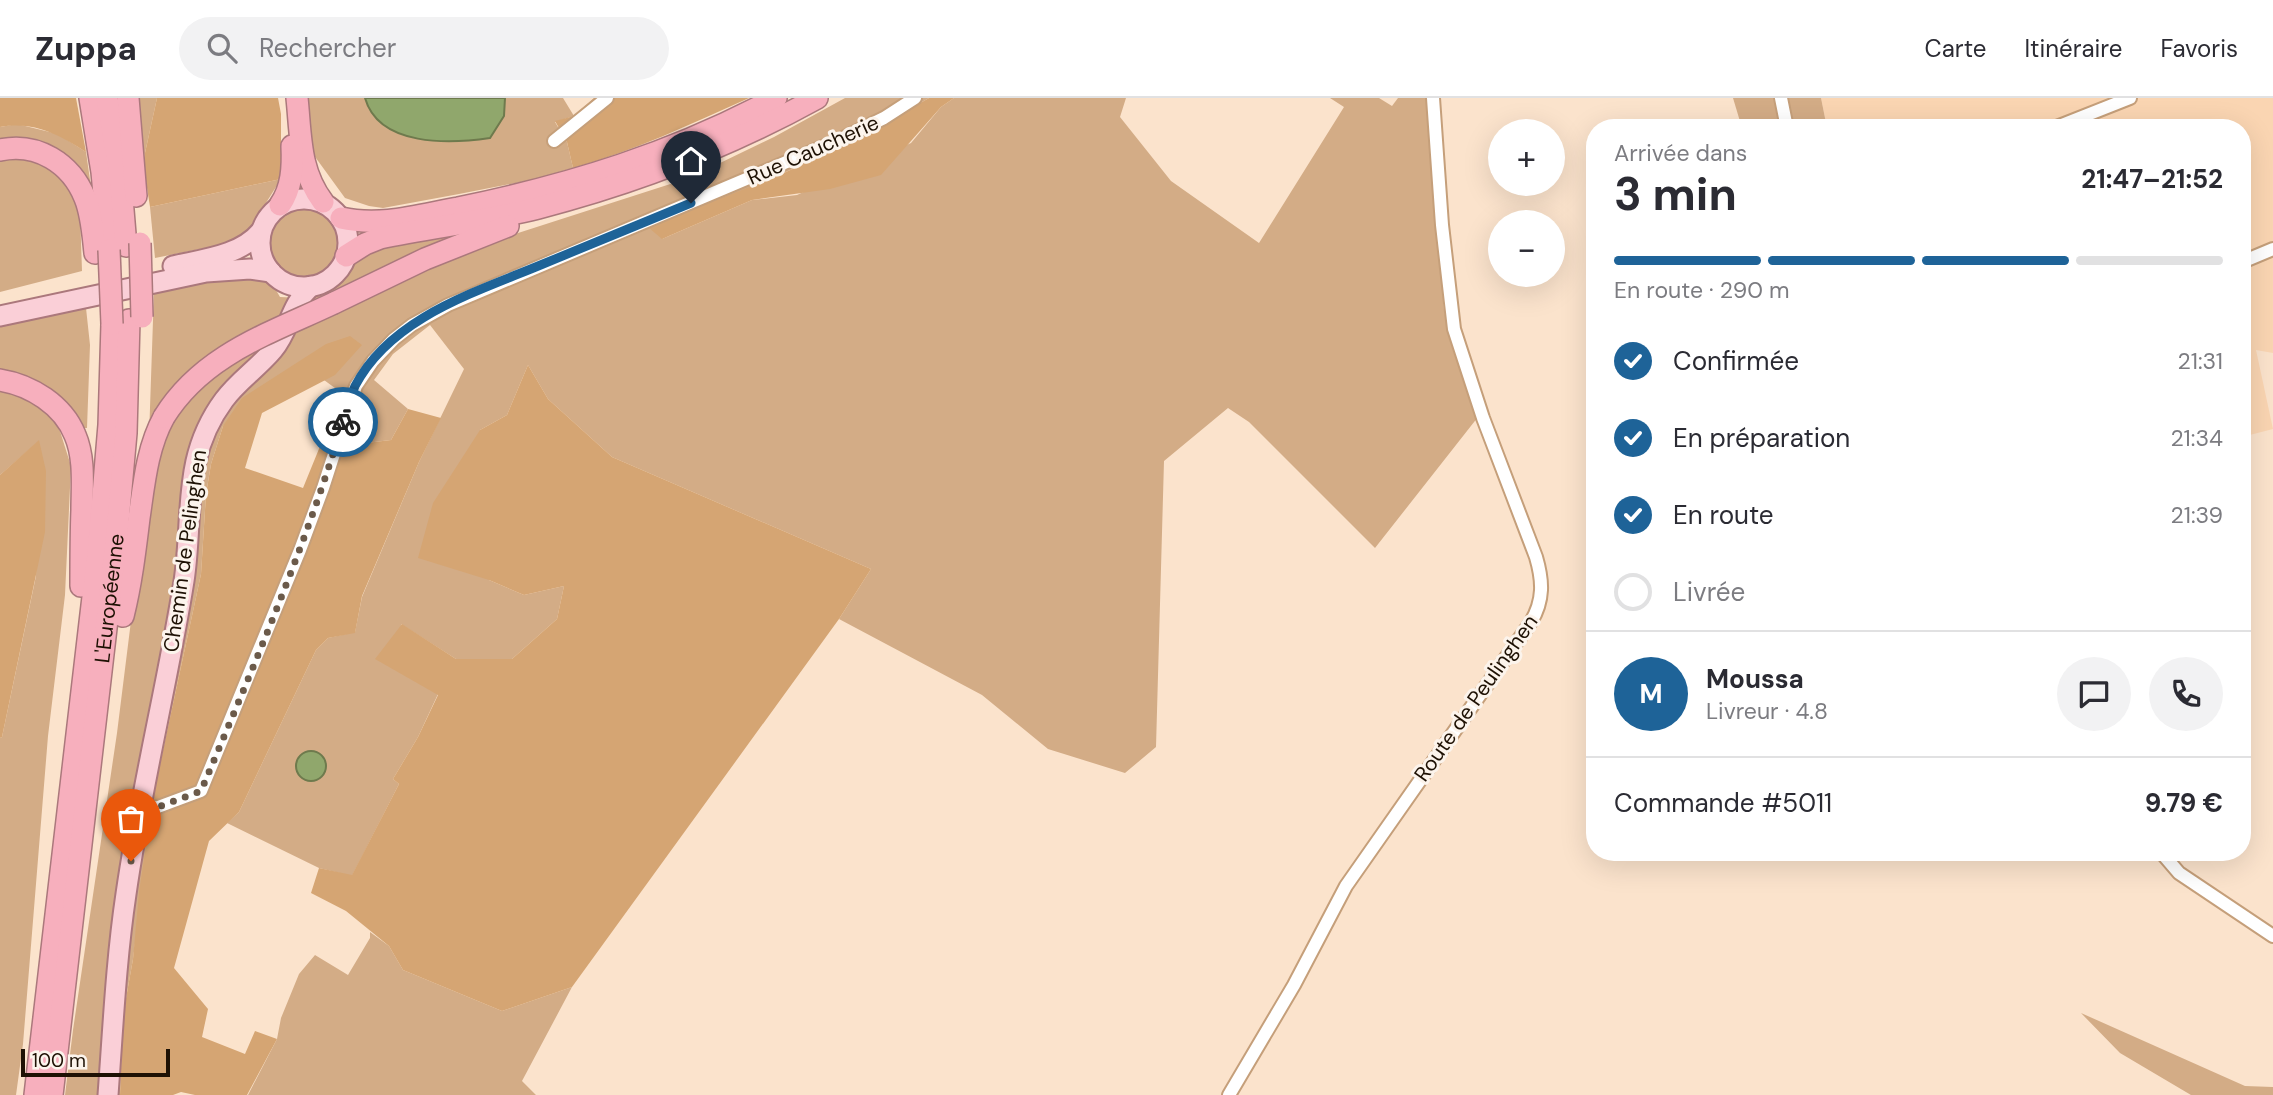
<!DOCTYPE html>
<html lang="fr">
<head>
<meta charset="utf-8">
<style>
  body { margin:0; font-family:"DM Sans",sans-serif; background:#f2f2f3; color:#2b2b33; height:100vh; display:flex; flex-direction:column; font-size:26px; white-space:nowrap }
  * { box-sizing:border-box; margin:0 }
  p { font-size:23px; color:#7c7c81 }
  .icon { flex:none; width:38px; height:38px; fill:none; stroke:currentColor; stroke-width:2; stroke-linecap:round; stroke-linejoin:round }
  .map { position:relative; flex:1; overflow:hidden }
  .drawer { position:absolute; left:1586px; top:21px; width:665px; height:742px; display:flex; flex-direction:column; background:#fff; border-radius:28px; box-shadow:0 7px 28px #0002 }
  .drawer>* { flex:none }
  .buttons { position:absolute; left:1488px; top:21px; display:grid; gap:14px }
  .buttons a { display:grid; place-items:center; width:77px; height:77px; border-radius:50%; background:#fff; box-shadow:0 7px 28px #0002; font-size:35px }
  .scale { position:absolute; left:21px; bottom:18px; width:149px; box-sizing:border-box; padding-left:7px; border:4px solid #1e1104; border-top:0; font-size:19px; line-height:24px; white-space:nowrap; color:#1e1104; -webkit-text-stroke:5px #fcf4ec; paint-order:stroke }
  .pin { position:absolute; display:grid; place-items:center; width:60px; height:60px; color:#fff; margin:-72px -30px; border-radius:50% 50% 50% 0; rotate:-45deg; box-shadow:0 0 7px #0007 }
  .pin .icon { rotate:45deg }
  .courier { position:absolute; display:grid; place-items:center; width:70px; height:70px; margin:-35px; border:5px solid #1e6398; border-radius:50%; background:#fff; color:#222; box-shadow:0 2px 9px #0007 }
  .head em { font-style:normal; font-weight:700 }
  .head div { display:flex; flex-direction:column-reverse }
  .head { display:flex; align-items:center; justify-content:space-between; height:119px; padding:0 28px }
  h1 { font-size:46px; font-weight:700; line-height:52px }
  .bar { display:grid; grid-template-columns:repeat(4,1fr); gap:10px 7px; align-content:center; height:84px; padding:0 28px }
  .bar i { height:9px; border-radius:5px; background:#e1e1e2 }
  .bar .current { background:#1e6398 }
  .bar p { grid-column:span 4 }
  .line { display:flex; align-items:center; gap:18px; padding:0 28px; border-top:2px solid #e1e1e2 }
  .line div { flex:1 }
  .round { display:grid; place-items:center; flex:none; width:74px; height:74px; border-radius:37px; background:#f2f2f3 }
  ol { padding:0 28px; list-style:none }
  li { display:flex; align-items:center; gap:21px; height:77px }
  li p { margin-inline-start:auto }
  li .icon { padding:7px; border-radius:50%; background:#1e6398; color:#fff; stroke-width:4 }
  li:last-child { color:#7c7c81 }
  li i { width:38px; height:38px; border:4px solid #e1e1e2; border-radius:50% }
  header { display:flex; align-items:center; gap:42px; box-sizing:border-box; height:98px; padding:0 35px; background:#fff; border-bottom:2px solid #e1e1e2 }
  header strong { font-size:33px }
  nav { display:flex; gap:38px; margin-inline-start:auto; font-size:24px }
  .search { width:490px; height:63px; background:#f2f2f3; display:flex; align-items:center; gap:18px; box-sizing:border-box; padding:0 24px; border-radius:38px; color:#7c7c81; font-size:26px }
  .map>svg:first-child { display:block }
</style>
</head>
<body>
<header>
<strong>Zuppa</strong>
<div class="search"><svg class="icon" aria-label="search" viewBox="0 0 24 24"><circle cx="10" cy="10" r="6"/><path d="M15 15l6 6"/></svg>Rechercher</div>
<nav><a>Carte</a><a>Itinéraire</a><a>Favoris</a></nav>
</header>
<div class="map">
<svg width="2273" height="997" viewBox="0 0 2273 997">
  <rect width="100%" height="100%" fill="#fbe3cc"/>
  <polygon fill="#fad5b2" points="1821,0 2273,0 2273,255 2256,252 2273,331 2242,339 2242,30 1827,30"/>
  <g fill="#d3ac86">
    <polygon points="138,0 157,0 143,64"/>
    <polygon points="305,0 563,0 574,18 555,24 567,44 573,70 531,82 459,96 383,110 369,108 345,100 313,56"/>
    <path d="M845,0H929L854,43L775,79L662,141L752,102L797,97L911,45L941,9L954,0H1126L1120,19L1171,83L1259,145L1344,9L1330,0H1379L1392,8L1398,0H1427L1444,212L1450,237L1478,319L1375,450L1249,324L1228,310L1164,363L1156,649L1125,675L1048,651L982,597L839,521L871,471L612,359L548,301L528,267L507,317L480,332L489,482L524,497L564,488L557,521L512,561H456L401,526L438,596L418,639L393,681L399,686L352,778L319,770L227,725L239,714L316,552L328,540L355,534L362,499L419,364L464,271L430,227L393,256L374,282L408,311L391,342L349,347L323,341L339,293L324,282L335,277L223,328L211,366L206,396L201,476L154,694L133,861L123,917L120,997H65L73,932L117,635L132,515L149,339L154,193L218,180H269L280,199C290,199 304,201 313,199C338,192 348,167 367,152L461,137L468,151L689,80L774,39Z"/>
    <polygon points="1733,0 1821,0 1827,30 1742,30"/>
    <polygon points="17,26 58,36 86,54 92,96 80,114 82,173 0,194 0,29"/>
    <polygon points="281,81 247,135 235,144 155,160 150,109"/>
    <circle cx="303" cy="144" r="35"/>
    <polygon points="86,210 90,247 87,330 59,330 71,368 65,497 48,638 23,946 16,997 0,997 0,640 2,639 36,478 39,343 0,377 0,228"/>
    <polygon points="370,834 389,848 403,872 502,913 572,889 522,983 536,997 248,997 277,941 281,920 299,876 315,857 348,877 370,840"/>
    <polygon points="2081,915 2245,988 2273,989 2273,997 2191,997 2120,955"/>
  </g>
  <g fill="#d5a573">
    <path d="M0,0H76L86,54C58,36 34,23 0,29Z"/>
    <polygon points="157,0 278,0 281,16 281,81 150,109 143,64"/>
    <path d="M594,0H749C691,26 634,53 573,70L567,44L555,23L574,18Z"/>
    <polygon points="929,0 954,0 941,9 881,77 830,91 752,102 662,141 648,129 775,79 854,43"/>
    <polygon points="350,238 362,247 335,277 262,315 245,370 303,390 323,341 349,347 391,342 408,311 441,320 419,364 362,498 355,535 328,540 316,552 239,714 209,743 174,870 208,911 202,939 245,956 255,933 277,941 247,997 195,997 181,994 173,997 120,997 123,917 133,861 139,794 154,694 201,476 206,396 211,366 223,328 242,300 326,246"/>
    <polygon points="528,267 548,301 612,359 871,471 839,521 572,889 502,913 403,872 389,848 346,813 311,795 319,770 352,777 399,686 393,681 418,639 438,597 375,561 402,526 456,561 512,561 557,521 564,488 524,497 489,482 418,460 433,405 480,332 507,317"/>
    <polygon points="39,342 46,373 45,434 2,639 0,640 0,377"/>
  </g>
  <g fill="#90a76c" stroke="#6e7a4d" stroke-width="2">
    <path d="M365,0H505L504,18L490,40C450,46 379,49 365,0Z"/>
    <circle cx="311" cy="668" r="15"/>
  </g>
  <g fill="none" stroke-linecap="round" stroke-linejoin="round">
    <g stroke="#c59f7a" stroke-width="16">
      <g id="street">
        <polyline points="1781,0 1787,30"/>
        <polyline points="2054,30 2130,0"/>
        <polyline points="554,43 607,0"/>
        <polyline points="2242,164 2273,151"/>
        <polyline points="140,710 158,709 201,693 300,452 323,390 356,288 373,263 394,241 412,227 448,207 841,41 884,20 915,0"/>
        <polyline points="2161,754 2179,775 2273,838"/>
        <path d="M1229,997L1294,887L1346,788L1531,524C1544,502 1543,483 1536,459L1483,320L1454,231L1442,127L1433,0"/>
      </g>
    </g>
    <g stroke="#ab787c" stroke-width="23">
      <g id="primary">
        <circle cx="304" cy="145" r="44"/>
        <path d="M173,168C203,161 240,158 261,133"/>
        <polyline points="0,218 206,174 250,171 271,174"/>
        <path d="M108,997C113,930 116,863 126,796C141,691 167,588 184,483C194,417 181,360 224,302C238,283 258,270 273,252C290,232 289,209 311,188"/>
      </g>
    </g>
    <g stroke="#ab787c" stroke-width="24">
      <g id="highway">
        <polyline points="90,0 102,74 109,152"/>
        <polyline points="107,0 120,76 126,148"/>
        <polyline points="128,0 136,98"/>
        <path d="M297,0C301,38 299,72 323,104"/>
        <path d="M0,52C37,44 71,65 85,100C92,117 93,137 95,155"/>
        <path d="M280,107C292,90 293,69 292,48"/>
        <path d="M341,120C381,129 419,117 458,110C570,87 674,55 776,0"/>
        <path d="M346,158L365,146L380,140C433,129 486,123 538,110C635,85 730,48 817,0"/>
        <polyline points="334,205 425,161 508,128"/>
        <path d="M0,282C31,287 63,307 75,337C85,360 82,388 82,412C81,438 81,463 81,488"/>
        <path d="M123,518C131,486 135,453 139,420C144,386 147,350 164,319"/>
        <polyline points="35,997 98,456 109,327 112,226"/>
        <path id="s1" d="M52,997L117,435L126,335L129,222"/>
      </g>
    </g>
    <use href="#street" stroke="#fff" stroke-width="12"/>
    <use href="#primary" stroke="#facfd7" stroke-width="19"/>
    <use href="#highway" stroke="#f7afbd" stroke-width="21"/>
    <g stroke="#ab787c" stroke-width="24" stroke-linecap="butt">
      <g id="highway-bridge">
        <polyline points="140,145 142,219"/>
        <polyline points="109,152 112,226"/>
        <path d="M164,319C203,256 271,235 334,205"/>
      </g>
    </g>
    <use href="#highway-bridge" stroke="#f7afbd" stroke-width="21"/>
  </g>
  <g fill="none" stroke-linecap="round" stroke-linejoin="round">
    <path stroke="#6b5a4a" stroke-width="7" stroke-dasharray="0 12.6" d="M131,763L140,710L158,709L201,693C252,572 305,450 343,324"/>
    <path stroke="#1e6398" stroke-width="9" d="M343,324C347,312 350,300 355,288C391,219 476,194 543,166C592,146 642,125 691,105"/>
  </g>
  <g text-anchor="middle" stroke-width="6" stroke-linejoin="round" paint-order="stroke">
    <g font-size="21" fill="#1e1104" stroke="#fcf4ec">
      <text transform="translate(813 52) rotate(-24)" y="7">Rue Caucherie</text>
      <text transform="translate(185 453) rotate(-82)" y="7">Chemin de Pelinghen</text>
      <text dy="7" stroke="none"><textPath href="#s1" startOffset="500">L'Européenne</textPath></text>
      <text transform="translate(1476 600) rotate(-55)" y="7">Route de Peulinghen</text>
    </g>
  </g>
</svg>
<div class="buttons">
<a>+</a>
<a>−</a>
</div>
<div class="scale">100 m</div>
<div class="pin" style="left:131px;top:763px;background:#ea580c"><svg class="icon" aria-label="bag" viewBox="0 0 24 24"><path d="M5 8h14l-1 12H6zM9 8a3 3 0 0 1 6 0"/></svg></div>
<div class="pin" style="left:691px;top:105px;background:#1f2937"><svg class="icon" aria-label="home" viewBox="0 0 24 24"><path d="M3 11l9-7 9 7M6 9v11h12V9"/></svg></div>
<div class="courier" style="left:343px;top:324px"><svg class="icon" aria-label="bike" viewBox="0 0 24 24"><circle cx="6" cy="16" r="4"/><circle cx="18" cy="16" r="4"/><path d="M6 16l4-8h5l3 8M10 8l3 8H6M13 5h3"/></svg></div>
<section class="drawer">
<div class="head"><div><h1>3 min</h1><p>Arrivée dans</p></div><em>21:47–21:52</em></div>
<div class="bar"><i class="current"></i><i class="current"></i><i class="current"></i><i></i><p>En route · 290 m</p></div>
<ol>
<li><svg class="icon" aria-label="check" viewBox="0 0 24 24"><path d="M5 12l5 5 9-10"/></svg>Confirmée<p>21:31</p></li>
<li><svg class="icon" aria-label="check" viewBox="0 0 24 24"><path d="M5 12l5 5 9-10"/></svg>En préparation<p>21:34</p></li>
<li><svg class="icon" aria-label="check" viewBox="0 0 24 24"><path d="M5 12l5 5 9-10"/></svg>En route<p>21:39</p></li>
<li><i></i>Livrée</li>
</ol>
<div class="line" style="height:126px"><b class="round" style="background:#1e6398;color:#fff">M</b><div><b>Moussa</b><p>Livreur · 4.8</p></div><a class="round"><svg class="icon" aria-label="chat" viewBox="0 0 24 24"><path d="M4 5h16v11H9l-5 4z"/></svg></a><a class="round"><svg class="icon" aria-label="phone" viewBox="0 0 24 24"><path d="M5 4h4l2 5-3 2q2 4 5 5l2-3 5 2v4C11 20 4 13 5 4z"/></svg></a></div>
<div class="line" style="height:91px"><div>Commande #5011</div><b>9.79 €</b></div>
</section>
</div>
</body>
</html>
